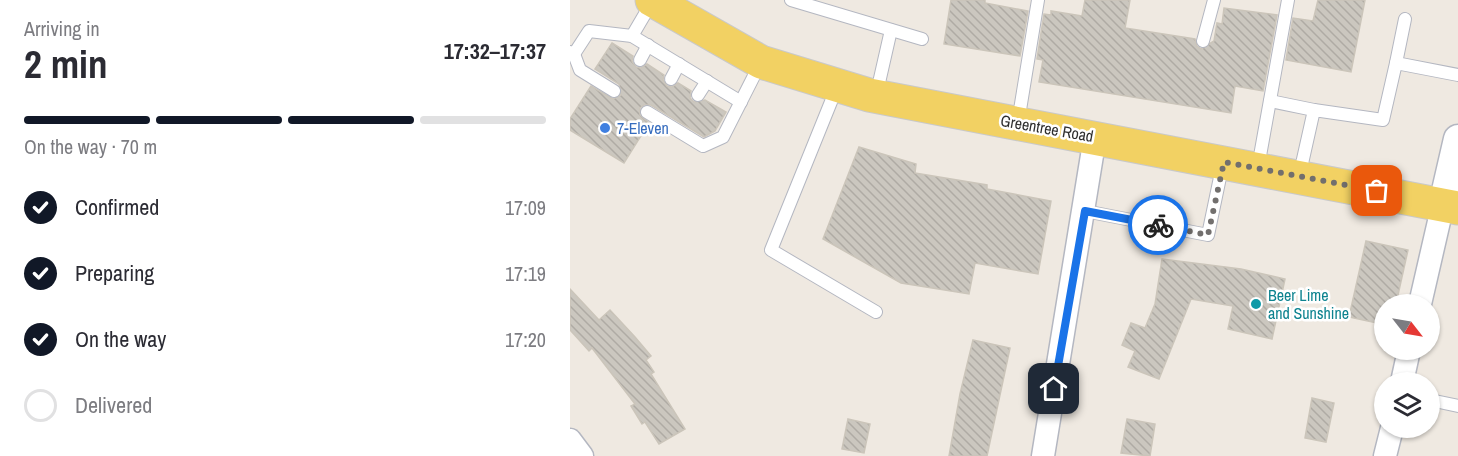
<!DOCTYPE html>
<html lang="en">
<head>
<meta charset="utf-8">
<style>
  body { margin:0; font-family:"Archivo Narrow",sans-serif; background:#f7f7f7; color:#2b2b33; height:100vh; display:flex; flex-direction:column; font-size:22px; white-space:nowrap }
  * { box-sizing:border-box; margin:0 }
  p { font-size:20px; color:#7c7c81 }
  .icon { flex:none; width:33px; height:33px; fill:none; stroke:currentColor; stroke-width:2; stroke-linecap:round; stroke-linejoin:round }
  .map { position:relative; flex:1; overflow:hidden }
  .details { display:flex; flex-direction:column; background:#fff; width:570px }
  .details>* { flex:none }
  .needle { width:39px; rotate:121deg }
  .buttons { position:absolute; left:804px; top:294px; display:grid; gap:12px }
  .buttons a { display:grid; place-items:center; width:66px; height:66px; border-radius:50%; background:#fff; box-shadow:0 2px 4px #0004; font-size:30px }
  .pin { position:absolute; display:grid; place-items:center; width:51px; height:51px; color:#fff; margin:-26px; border-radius:12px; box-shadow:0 3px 9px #0006 }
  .courier { position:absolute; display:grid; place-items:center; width:60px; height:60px; margin:-30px; border:4px solid #1a73e8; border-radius:50%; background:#fff; color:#222; box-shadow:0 2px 8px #0007 }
  .summary em { font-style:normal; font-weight:700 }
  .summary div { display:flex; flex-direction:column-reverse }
  .summary { display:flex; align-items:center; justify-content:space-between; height:102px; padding:0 24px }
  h1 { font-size:39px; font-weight:700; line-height:45px }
  .bar { display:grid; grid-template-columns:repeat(4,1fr); gap:9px 6px; align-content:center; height:72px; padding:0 24px }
  .bar i { height:8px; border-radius:4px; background:#e1e1e2 }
  .bar .current { background:#111827 }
  .bar p { grid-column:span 4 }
  ol { padding:0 24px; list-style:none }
  li { display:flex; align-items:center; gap:18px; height:66px }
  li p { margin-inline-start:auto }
  li .icon { padding:6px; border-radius:50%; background:#111827; color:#fff; stroke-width:4 }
  li:last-child { color:#7c7c81 }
  li i { width:33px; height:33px; border:3px solid #e1e1e2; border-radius:50% }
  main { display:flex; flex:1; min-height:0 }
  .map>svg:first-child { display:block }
</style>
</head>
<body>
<main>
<section class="details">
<div class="summary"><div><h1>2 min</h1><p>Arriving in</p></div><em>17:32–17:37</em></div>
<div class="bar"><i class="current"></i><i class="current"></i><i class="current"></i><i></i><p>On the way · 70 m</p></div>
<ol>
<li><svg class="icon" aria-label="check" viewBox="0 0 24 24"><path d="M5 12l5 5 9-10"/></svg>Confirmed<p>17:09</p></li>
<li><svg class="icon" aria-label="check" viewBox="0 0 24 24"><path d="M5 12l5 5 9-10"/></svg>Preparing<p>17:19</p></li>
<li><svg class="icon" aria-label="check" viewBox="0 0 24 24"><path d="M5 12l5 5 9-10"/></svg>On the way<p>17:20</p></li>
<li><i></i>Delivered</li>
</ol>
</section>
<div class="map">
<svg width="888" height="456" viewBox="0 0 888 456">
  <defs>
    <pattern id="building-back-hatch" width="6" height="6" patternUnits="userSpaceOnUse" patternTransform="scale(1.5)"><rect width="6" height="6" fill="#cbc7bf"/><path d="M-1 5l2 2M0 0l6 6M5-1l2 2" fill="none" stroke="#afaba4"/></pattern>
  </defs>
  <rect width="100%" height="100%" fill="#efe9e1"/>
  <g fill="url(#building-back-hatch)" stroke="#cbc5ba" stroke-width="1.5">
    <polygon points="381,0 415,0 415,3 458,11 450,56 374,44"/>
    <polygon points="515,0 560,0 555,28 625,39 627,46 631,49 644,41 647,23 652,24 654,8 707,15 693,91 665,86 661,113 469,82 473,60 467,59 474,14 481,15 481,11 512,16"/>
    <polygon points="748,0 795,0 781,72 716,60 723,18 743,21"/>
    <polygon points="42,43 63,56 62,61 66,67 71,68 77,64 94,75 93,80 97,86 102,87 108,83 121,91 120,98 124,102 135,100 156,112 145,131 134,137 81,105 74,105 70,108 70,115 79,123 54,163 0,130 0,119 21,86 43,99 51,95 49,84 25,69"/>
    <polygon points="289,147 346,164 345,173 417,185 417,189 481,201 468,274 405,263 399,294 331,283 253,239"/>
    <polygon points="796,241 838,250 826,304 814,304 812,324 779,317"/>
    <polygon points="592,259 671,269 715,279 702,339 658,329 663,306 621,299 589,379 558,367 565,351 552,345 561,323 575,328 585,304"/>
    <polygon points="0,289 29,320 40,310 65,337 81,356 76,360 84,372 81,374 115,429 89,444 75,422 72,424 61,406 65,404 22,348 19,351 0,330"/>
    <polygon points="403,340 440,348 417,456 379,456 390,394"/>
    <polygon points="742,398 764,403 756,442 735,438"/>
    <polygon points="278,419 300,424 294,453 272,449"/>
    <polygon points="557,419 585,424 580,456 551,453"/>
  </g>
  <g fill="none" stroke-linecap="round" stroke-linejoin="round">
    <g stroke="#b4b7c1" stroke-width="14">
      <g id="service">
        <polyline points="221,0 352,39"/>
        <polyline points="62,36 82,2"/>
        <polyline points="633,41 644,0"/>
        <polyline points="0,52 4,54 10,70 44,91"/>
        <polyline points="4,54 19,31 62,36 171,102"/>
        <polyline points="70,60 78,45"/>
        <polyline points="826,63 835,19"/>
        <polyline points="101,79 109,64"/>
        <polyline points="267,87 201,250 306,312"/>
        <polyline points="128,95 137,81"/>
        <polyline points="306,96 321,30"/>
        <polyline points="700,101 744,110"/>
        <polyline points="77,112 133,146 153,137 190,64"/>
        <polyline points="448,122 468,0"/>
        <polyline points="688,167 718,0"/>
        <polyline points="729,177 744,110 813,120 826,63 888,75"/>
        <polyline points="515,211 638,235 653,163"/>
        <polyline points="860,400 888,406"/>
      </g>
    </g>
    <g stroke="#b4b7c1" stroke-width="25">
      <g id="minor">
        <polyline points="850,304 873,204"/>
        <polyline points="832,382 839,350"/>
        <polyline points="0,440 12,456"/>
        <polyline points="473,456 525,137"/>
        <polyline points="815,456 822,428"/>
      </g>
    </g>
    <g stroke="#b4b7c1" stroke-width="31">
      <polyline id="tertiary" points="873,204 888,139"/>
    </g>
    <g stroke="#c9c9c9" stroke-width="35">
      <polyline id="primary" points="82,0 191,62 299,95 888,208"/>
    </g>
    <use href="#service" stroke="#fff" stroke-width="12"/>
    <use href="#minor" stroke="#fff" stroke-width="22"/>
    <use href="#tertiary" stroke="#fff" stroke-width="28"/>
    <use href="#primary" stroke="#f2d163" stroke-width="33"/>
  </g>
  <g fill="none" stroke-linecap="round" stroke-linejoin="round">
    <polyline stroke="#726f6d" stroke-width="6" stroke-dasharray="0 10.8" points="588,225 638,235 654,162 807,191"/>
    <polyline stroke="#1a73e8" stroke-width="8" points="484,389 515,211 588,225"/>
  </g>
  <circle fill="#3f7fe0" stroke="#fff" stroke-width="2" cx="35" cy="128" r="6"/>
  <circle fill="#0f9aa8" stroke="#fff" stroke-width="2" cx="686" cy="304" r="6"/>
  <g text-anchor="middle" stroke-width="5" stroke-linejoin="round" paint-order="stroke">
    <g font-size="16" fill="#366cbe" stroke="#fff" text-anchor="start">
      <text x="47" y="134">7-Eleven</text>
    </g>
    <g font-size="16" fill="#2e2e2e" stroke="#fff">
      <text transform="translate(477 128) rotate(10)" y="6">Greentree Road</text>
    </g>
    <g font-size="16" fill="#0d838f" stroke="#fff" text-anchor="start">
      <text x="698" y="301">Beer Lime<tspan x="698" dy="18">and Sunshine</tspan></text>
    </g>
  </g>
</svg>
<div class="buttons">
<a><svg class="needle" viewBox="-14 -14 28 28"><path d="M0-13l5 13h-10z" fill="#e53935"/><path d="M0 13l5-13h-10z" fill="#7c7c81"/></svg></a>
<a><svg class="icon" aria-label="layers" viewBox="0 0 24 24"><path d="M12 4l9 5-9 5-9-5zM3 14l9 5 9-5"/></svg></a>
</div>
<div class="pin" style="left:807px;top:191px;background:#ea580c"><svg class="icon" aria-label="bag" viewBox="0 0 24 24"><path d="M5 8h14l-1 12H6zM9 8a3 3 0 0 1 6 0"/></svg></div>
<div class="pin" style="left:484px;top:389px;background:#1f2937"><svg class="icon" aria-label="home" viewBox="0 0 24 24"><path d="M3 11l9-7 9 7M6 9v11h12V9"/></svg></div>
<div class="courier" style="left:588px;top:225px"><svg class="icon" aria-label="bike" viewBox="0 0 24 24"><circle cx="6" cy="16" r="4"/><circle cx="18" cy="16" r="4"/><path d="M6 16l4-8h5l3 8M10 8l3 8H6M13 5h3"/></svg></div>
</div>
</main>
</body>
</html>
